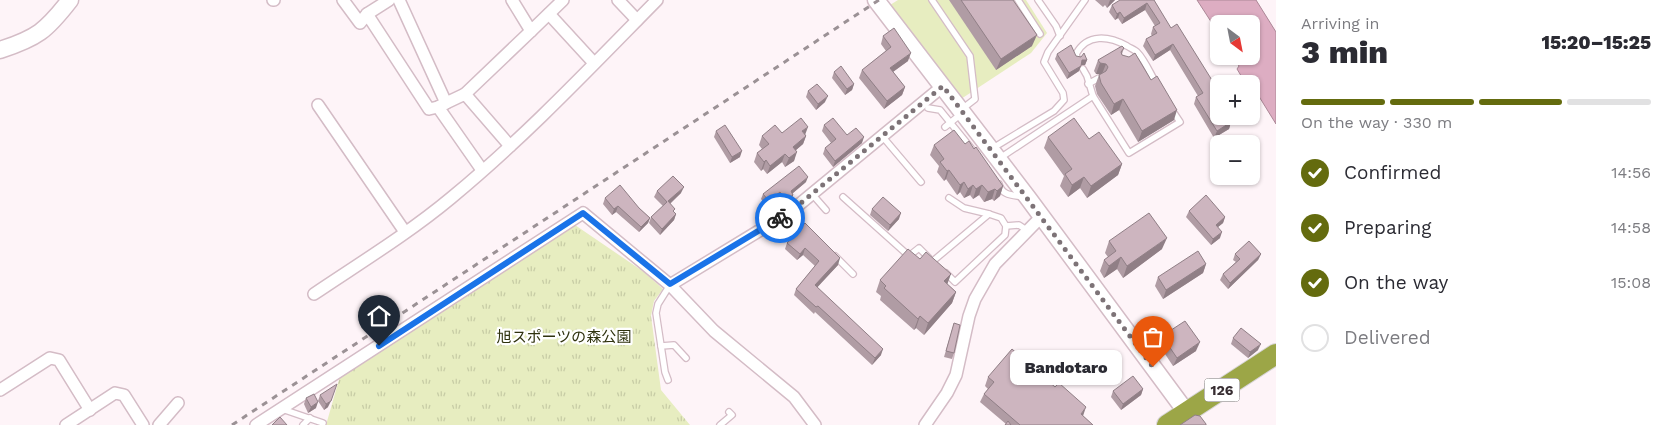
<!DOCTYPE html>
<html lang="en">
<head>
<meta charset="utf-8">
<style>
  body { margin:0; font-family:"Work Sans","Noto Sans JP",sans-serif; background:#f7f7f7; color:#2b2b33; height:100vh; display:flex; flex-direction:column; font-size:19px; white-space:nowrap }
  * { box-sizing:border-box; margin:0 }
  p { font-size:16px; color:#7c7c81 }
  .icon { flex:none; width:28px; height:28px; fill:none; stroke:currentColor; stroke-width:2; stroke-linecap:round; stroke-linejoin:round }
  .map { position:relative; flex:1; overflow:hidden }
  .sheet { display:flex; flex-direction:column; background:#fff; width:400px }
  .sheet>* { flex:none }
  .needle { width:32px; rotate:148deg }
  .controls { position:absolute; left:1210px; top:15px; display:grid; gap:10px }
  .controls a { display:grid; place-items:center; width:50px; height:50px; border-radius:8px; background:#fff; box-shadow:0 1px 4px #0004; font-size:25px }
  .pin { position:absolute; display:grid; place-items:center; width:42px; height:42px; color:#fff; margin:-51px -21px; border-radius:50% 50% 50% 0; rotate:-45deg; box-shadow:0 0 5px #0007 }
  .pin .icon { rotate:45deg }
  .courier { position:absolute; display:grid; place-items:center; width:50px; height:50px; margin:-25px; border:4px solid #1a73e8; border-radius:50%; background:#fff; color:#222; box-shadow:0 1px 6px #0007 }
  .bubble { position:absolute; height:35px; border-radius:8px; background:#fff; box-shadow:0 1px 4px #0004; font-size:16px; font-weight:800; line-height:35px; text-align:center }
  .summary em { font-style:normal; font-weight:800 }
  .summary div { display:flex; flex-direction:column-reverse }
  .summary { display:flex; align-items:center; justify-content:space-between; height:85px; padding:0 25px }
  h1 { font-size:32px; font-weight:800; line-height:38px }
  .bar { display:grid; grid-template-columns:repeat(4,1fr); gap:8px 5px; align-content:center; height:60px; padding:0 25px }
  .bar i { height:6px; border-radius:4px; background:#e1e1e2 }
  .bar .active { background:#646b0e }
  .bar p { grid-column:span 4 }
  ol { padding:0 25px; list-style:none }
  li { display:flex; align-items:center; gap:15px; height:55px }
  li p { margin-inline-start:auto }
  li .icon { padding:5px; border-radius:50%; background:#646b0e; color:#fff; stroke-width:4 }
  li:last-child { color:#7c7c81 }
  li i { width:28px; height:28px; border:2px solid #e1e1e2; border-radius:50% }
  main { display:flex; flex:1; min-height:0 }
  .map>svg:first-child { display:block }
</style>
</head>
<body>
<main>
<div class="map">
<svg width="1276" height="425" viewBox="0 0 1276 425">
  <defs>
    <pattern id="park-tufts" width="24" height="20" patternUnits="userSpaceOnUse" patternTransform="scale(1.25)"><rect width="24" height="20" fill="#e7edc0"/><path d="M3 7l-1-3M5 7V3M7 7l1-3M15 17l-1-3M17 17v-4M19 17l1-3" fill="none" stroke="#c7cca5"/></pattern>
  </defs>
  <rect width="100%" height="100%" fill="#fef4f8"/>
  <polygon fill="#e7edc0" points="898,0 1026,0 1047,33 1031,53 961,99 890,5"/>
  <polygon fill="url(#park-tufts)" points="575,225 644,272 663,289 654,301 651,316 661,390 690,425 326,425 340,376"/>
  <polygon fill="#ddadc2" stroke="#ab8796" points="1197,0 1256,0 1276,32 1276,124 1255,90 1251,90 1251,84 1246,84 1237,69 1239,66 1233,56 1251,56 1251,24 1219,24 1219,34"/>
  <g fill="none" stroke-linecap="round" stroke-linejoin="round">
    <g stroke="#d4bcc6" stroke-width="8">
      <g id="lane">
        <polyline points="932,0 970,56 975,99 962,109"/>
        <polyline points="1018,0 1040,34"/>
        <polyline points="1038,0 1056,26 1060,36"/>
        <path d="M1077,58L1076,54C1087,33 1109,36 1127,46C1130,48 1135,50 1137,52C1145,60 1150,73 1156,83"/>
        <polyline points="1088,84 1099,78"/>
        <polyline points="1093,96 1129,153 1180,122 1172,110"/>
        <polyline points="928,108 940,110 971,148"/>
        <polyline points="945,127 961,114"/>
        <polyline points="882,136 921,182"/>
        <polyline points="993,148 1054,111 1064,100 1063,93 1044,62 1048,52 1085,0"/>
        <polyline points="1000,158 1093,96 1087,76 1083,69"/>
        <path d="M999,184C1002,196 1013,195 1023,197"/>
        <polyline points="812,194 826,210"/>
        <polyline points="843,197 909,256 919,248 929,258"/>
        <polyline points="949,198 964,208 989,214"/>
        <polyline points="1006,226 1019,225 1028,231"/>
        <polyline points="835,256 853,274"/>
        <polyline points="933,261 989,214 1001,218 1006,226 1005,235 955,282 946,273"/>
        <polyline points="661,346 674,345 686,358"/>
        <polyline points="668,380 665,372 656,313 658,304 670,285"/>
        <polyline points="282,409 323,423"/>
        <polyline points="303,425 310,418"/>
        <polyline points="720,425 732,415 729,412"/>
      </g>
    </g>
    <g stroke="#d4bcc6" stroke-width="14">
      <g id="street">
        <polyline points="273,0 274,0"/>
        <polyline points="343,0 360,23 367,14 429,109 438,107"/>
        <polyline points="399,0 446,103 438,107 482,170"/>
        <polyline points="512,0 531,31 563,0"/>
        <polyline points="618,0 637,20"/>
        <polyline points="367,14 389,0"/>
        <polyline points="549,14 594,63"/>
        <polyline points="465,94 531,31"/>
        <polyline points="446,103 465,94 510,146"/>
        <polyline points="318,105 405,232"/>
        <polyline points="670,285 790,212 943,86"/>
        <path d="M314,294C360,263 409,233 451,198C525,137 590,68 657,0"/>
        <polyline points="0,390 50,358 59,360 90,410"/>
        <polyline points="66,425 115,393 124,395 143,425"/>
        <polyline points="159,425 178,403"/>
        <polyline points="256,425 583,213 670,285 714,331 794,397 815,425"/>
        <polyline points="925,425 947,393 956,375 969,316 975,299 995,264 1042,216"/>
      </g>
    </g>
    <g stroke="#d4bcc6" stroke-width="19">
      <g id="secondary">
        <polyline points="876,0 1028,198 1187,413"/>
        <path d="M0,50C37,38 46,31 70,0"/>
      </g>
    </g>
    <g stroke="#d7d5d6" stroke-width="22">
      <polyline id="highway" points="1167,425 1276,354"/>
    </g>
    <use href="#lane" stroke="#fff" stroke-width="5.5"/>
    <use href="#street" stroke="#fff" stroke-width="11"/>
    <use href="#secondary" stroke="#fff" stroke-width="16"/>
    <use href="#highway" stroke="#9ca647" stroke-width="20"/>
    <polyline stroke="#9b9195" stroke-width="3" stroke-dasharray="6 6" stroke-linecap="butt" points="232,425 879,0"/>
  </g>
  <g fill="#b09ca4">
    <polygon points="949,0 1013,0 1032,46 996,70"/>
    <polygon points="1095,0 1115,0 1107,8 1105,5 1103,7"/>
    <polygon points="1154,0 1219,116 1231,122 1229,129 1214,138 1194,104 1196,97 1198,96 1170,50 1153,61 1143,46 1146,39 1152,36 1151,34 1153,27 1155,26 1145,10 1122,24 1118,18 1115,20 1109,12 1112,5"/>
    <polygon points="883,36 908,61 893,72 905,87 902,95 884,109 859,78 862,70 886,51 881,44"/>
    <polygon points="1124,48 1122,54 1122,55 1174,120 1138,142 1119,110 1111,115 1097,94 1095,86 1099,75 1100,74 1096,74 1094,71 1098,60"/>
    <polygon points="1057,54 1081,57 1087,60 1085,65 1081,65 1079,71 1067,79 1055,59"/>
    <polygon points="834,72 854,84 852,90 845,95 832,78"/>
    <polygon points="808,91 825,102 816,110 806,97"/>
    <polygon points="824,125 847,135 862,143 833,167 823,154 825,148 831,143 822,131"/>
    <polygon points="716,131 740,157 730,163 714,137"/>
    <polygon points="782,133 805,134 806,136 803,144 796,150 794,161 785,167 782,162 767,174 763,169 761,171 754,162 757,153 762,149 759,145 762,136"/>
    <polygon points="1048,137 1089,139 1122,164 1118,175 1087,198 1080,188 1068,197 1060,186 1064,176 1044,148"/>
    <polygon points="965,144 1003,186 1000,196 994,201 992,199 984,202 979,195 973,199 970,195 964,198 960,192 957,195 946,179 944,181 937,172 939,166 930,155 934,145"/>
    <polygon points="806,182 792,194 793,195 791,200 784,206 778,198 767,206 761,199 763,194"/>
    <polygon points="657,191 681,193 670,204 674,212 676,214 674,220 660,235 649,223 651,217 663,206 654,197"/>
    <polygon points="605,198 639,208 650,218 648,223 639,232 616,212 612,215 603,204"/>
    <polygon points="872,209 899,219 888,231 870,215"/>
    <polygon points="1189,211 1225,217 1223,223 1218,227 1220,238 1211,245 1186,217"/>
    <polygon points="805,223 838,265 817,287 881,355 872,365 815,312 814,314 794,295 796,289 815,266 803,255 797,260 785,249 787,243"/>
    <polygon points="1109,241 1162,249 1123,278 1117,269 1104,278 1100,271 1104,260 1108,257 1105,253"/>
    <polygon points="1235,254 1261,254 1258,260 1228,289 1220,280 1223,274 1236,262 1233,260"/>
    <polygon points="1206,264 1203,273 1163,299 1155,286 1158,277"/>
    <polygon points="880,280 947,284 956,292 952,303 924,335 916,328 914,330 880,300 881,296 876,292"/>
    <polygon points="954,323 954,353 952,359 944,357"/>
    <polygon points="1162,336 1196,351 1173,366 1159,345"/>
    <polygon points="1233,338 1258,350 1248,358 1231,344"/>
    <polygon points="988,377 1083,416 1093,425 1005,425 1006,424 980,402 984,394 988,389 985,386"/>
    <polygon points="1143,389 1141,395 1121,410 1111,397 1113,391"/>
    <polygon points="320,395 328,407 324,410 318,401"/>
    <polygon points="306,398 316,408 308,413 304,404"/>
  </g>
  <g fill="#907f86">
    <polygon points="1110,0 1115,0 1107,8"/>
    <polygon points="1147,3 1145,10 1122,24 1124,18"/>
    <polygon points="1120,12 1118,18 1115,20 1117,14"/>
    <polygon points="1037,35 1032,46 996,70 1001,59"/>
    <polygon points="1173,44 1170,50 1153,61 1155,55"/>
    <polygon points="911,53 908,61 887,76 890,68"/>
    <polygon points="1082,60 1087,60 1085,65 1080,65"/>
    <polygon points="1100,63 1106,64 1102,74 1096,74"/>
    <polygon points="1081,66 1079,71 1067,79 1069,73"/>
    <polygon points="854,84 852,90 845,95 847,89"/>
    <polygon points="905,87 902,95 884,109 887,101"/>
    <polygon points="828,96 825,102 816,110 818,104"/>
    <polygon points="1123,99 1119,110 1111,115 1114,104"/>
    <polygon points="1177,110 1174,120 1138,142 1142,131"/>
    <polygon points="1231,122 1229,129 1214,138 1217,131"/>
    <polygon points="808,127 805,135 802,131"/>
    <polygon points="806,136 803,144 789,156 793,147"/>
    <polygon points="864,137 862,143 833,167 835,161"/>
    <polygon points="742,151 740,157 730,163 732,157"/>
    <polygon points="797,152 794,161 785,167 789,158"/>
    <polygon points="785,154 782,162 767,174 770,166"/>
    <polygon points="766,160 763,169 761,171 764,162"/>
    <polygon points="1122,164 1118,175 1087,198 1091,186"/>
    <polygon points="949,170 946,179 944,181 947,171"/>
    <polygon points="808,177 806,182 788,197 791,191"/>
    <polygon points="1084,177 1080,188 1068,197 1072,185"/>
    <polygon points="964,182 960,192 957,195 960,185"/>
    <polygon points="973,185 970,195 964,198 968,189"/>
    <polygon points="982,185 979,195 973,199 976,189"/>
    <polygon points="1003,186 1000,196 994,201 997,191"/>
    <polygon points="684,187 681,193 666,207 668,201"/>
    <polygon points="995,189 992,199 984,202 988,192"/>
    <polygon points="780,192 778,198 767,206 769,201"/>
    <polygon points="793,195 791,200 784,206 786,200"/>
    <polygon points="618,206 616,212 612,215 614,209"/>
    <polygon points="901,213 899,219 888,231 890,225"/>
    <polygon points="676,214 674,220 660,235 662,229"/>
    <polygon points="1225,217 1223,223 1213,231 1216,225"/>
    <polygon points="650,218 648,223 639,232 641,227"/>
    <polygon points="1222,232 1220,238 1211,245 1213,239"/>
    <polygon points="1167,238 1162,249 1123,278 1127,266"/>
    <polygon points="805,248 803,255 797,260 800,254"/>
    <polygon points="1261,254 1258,260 1228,289 1230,283"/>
    <polygon points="1121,257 1117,269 1104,278 1109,266"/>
    <polygon points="840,258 838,265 813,292 815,285"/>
    <polygon points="1206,264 1203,273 1163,299 1166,290"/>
    <polygon points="951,274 947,285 944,281"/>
    <polygon points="956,292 952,303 924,335 928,323"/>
    <polygon points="920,316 916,328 914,330 918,319"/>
    <polygon points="1200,342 1196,351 1173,366 1177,358"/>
    <polygon points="1261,344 1258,350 1248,358 1250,352"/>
    <polygon points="883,349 881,355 872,365 875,358"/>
    <polygon points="1143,389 1141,395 1121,410 1123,404"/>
    <polygon points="331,401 328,407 324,410 326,404"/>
    <polygon points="318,402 316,408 308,413 311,407"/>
    <polygon points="1086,407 1083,416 1081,414"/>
  </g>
  <g fill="#cdb5bf" stroke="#907f86">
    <polygon points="961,0 1013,0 1037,35 1001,59"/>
    <polygon points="1120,0 1154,0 1171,28 1177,24 1215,85 1217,84 1219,87 1219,116 1228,116 1231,122 1217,131 1196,97 1203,93 1173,44 1155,55 1146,39 1157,33 1153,27 1160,23 1147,3 1124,18 1120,12 1117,14 1112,5"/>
    <polygon points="894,28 911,53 890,68 905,87 887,101 862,70 891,47 883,36"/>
    <polygon points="1071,45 1076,56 1081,57 1084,53 1087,60 1082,60 1081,66 1069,73 1057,54"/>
    <polygon points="1122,46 1124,48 1121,52 1122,55 1129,57 1135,53 1151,80 1157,76 1177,110 1142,131 1123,99 1114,104 1101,83 1099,75 1106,71 1108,67 1106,64 1100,63 1098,60"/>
    <polygon points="841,66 854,84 847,89 834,72"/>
    <polygon points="817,84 828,96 818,104 808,91"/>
    <polygon points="801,118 808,127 802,131 806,136 793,147 797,152 789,158 785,154 770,166 766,160 764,162 757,153 769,144 762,136 775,125 782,133"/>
    <polygon points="833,118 847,135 856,128 864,137 835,161 825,148 836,139 824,125"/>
    <polygon points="1074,118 1089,139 1099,132 1122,164 1091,186 1084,177 1072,185 1065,174 1072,169 1048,137"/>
    <polygon points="725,125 742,151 732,157 716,131"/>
    <polygon points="954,130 965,144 969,141 974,149 976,147 1003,186 997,191 995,189 988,192 982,185 976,189 973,185 968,189 964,182 960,185 949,170 947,171 940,162 944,159 934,145"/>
    <polygon points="799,166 808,177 791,191 793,195 786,200 780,192 769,201 763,194"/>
    <polygon points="673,176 684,187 668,201 675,209 673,211 676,214 662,229 651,217 667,202 657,191"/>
    <polygon points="620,185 639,208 650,218 641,227 618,206 614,209 605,198"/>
    <polygon points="1206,195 1225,217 1216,225 1222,232 1213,239 1189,211"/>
    <polygon points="883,197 901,213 890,225 872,209"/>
    <polygon points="1149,213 1167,238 1127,266 1121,257 1109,266 1104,260 1116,251 1109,241"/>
    <polygon points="805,223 840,258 815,285 883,349 875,358 818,306 816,307 796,289 819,261 805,248 800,254 787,243"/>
    <polygon points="1249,241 1261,254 1230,283 1223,274 1240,259 1235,254"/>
    <polygon points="908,249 920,259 926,252 951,274 944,281 956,292 928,323 920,316 918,319 884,288 886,286 880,280"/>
    <polygon points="1198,251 1206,264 1166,290 1158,277"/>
    <polygon points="1185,321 1200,342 1177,358 1162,336"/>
    <polygon points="954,323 960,325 954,353 946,351"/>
    <polygon points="1241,328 1261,344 1250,352 1233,338"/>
    <polygon points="1012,349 1055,387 1059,383 1086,407 1081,414 1093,425 1020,425 984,394 994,382 988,377"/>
    <polygon points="1133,376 1143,389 1123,404 1113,391"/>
    <polygon points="337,384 331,401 326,404 320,395"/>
    <polygon points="314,394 318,402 311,407 306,398"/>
    <polygon points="1195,415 1200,416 1206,424 1206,425 1180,425"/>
    <polygon points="280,417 287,425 272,425"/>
    <polygon points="1008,421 1011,425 1005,425"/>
  </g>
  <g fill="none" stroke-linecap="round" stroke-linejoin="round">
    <polyline stroke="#7d7377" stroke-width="5" stroke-dasharray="0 9" points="780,218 790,212 943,86 1153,367"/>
    <polyline stroke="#1a73e8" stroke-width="6" points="379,346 583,213 670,284 780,218"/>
  </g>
  <g text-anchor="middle" stroke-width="4.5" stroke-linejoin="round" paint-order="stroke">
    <rect fill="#fff" stroke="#736c6f" stroke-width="1" x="1204.5" y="378.5" width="35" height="23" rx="4"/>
    <g font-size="14" font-weight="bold" fill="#372d31">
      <text x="1222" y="395">126</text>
    </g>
    <g font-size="15" fill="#2f320e" stroke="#fff">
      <text x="564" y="342">旭スポーツの森公園</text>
    </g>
  </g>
</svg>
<div class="controls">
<a><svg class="needle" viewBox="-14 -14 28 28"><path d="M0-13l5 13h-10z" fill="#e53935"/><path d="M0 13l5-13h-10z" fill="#7c7c81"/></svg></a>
<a>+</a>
<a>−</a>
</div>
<div class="pin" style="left:1153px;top:367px;background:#ea580c"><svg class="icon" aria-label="bag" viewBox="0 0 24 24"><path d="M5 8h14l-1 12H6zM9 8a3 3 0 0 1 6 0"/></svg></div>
<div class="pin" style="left:379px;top:346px;background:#1f2937"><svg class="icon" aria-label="home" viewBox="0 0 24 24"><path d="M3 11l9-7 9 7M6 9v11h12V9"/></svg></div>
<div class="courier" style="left:780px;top:218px"><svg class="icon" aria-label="bike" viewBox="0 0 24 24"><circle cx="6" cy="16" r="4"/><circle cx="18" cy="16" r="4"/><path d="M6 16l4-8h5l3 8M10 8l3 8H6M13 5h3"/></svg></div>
<div class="bubble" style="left:1010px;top:350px;width:112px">Bandotaro</div>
</div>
<section class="sheet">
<div class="summary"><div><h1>3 min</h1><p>Arriving in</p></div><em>15:20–15:25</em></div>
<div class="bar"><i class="active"></i><i class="active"></i><i class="active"></i><i></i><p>On the way · 330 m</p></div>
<ol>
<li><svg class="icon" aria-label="check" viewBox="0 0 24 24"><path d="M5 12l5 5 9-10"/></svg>Confirmed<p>14:56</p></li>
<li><svg class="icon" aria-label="check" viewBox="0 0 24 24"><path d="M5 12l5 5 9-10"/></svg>Preparing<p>14:58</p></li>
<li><svg class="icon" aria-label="check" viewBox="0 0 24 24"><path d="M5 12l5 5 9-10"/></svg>On the way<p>15:08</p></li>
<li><i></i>Delivered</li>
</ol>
</section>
</main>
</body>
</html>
